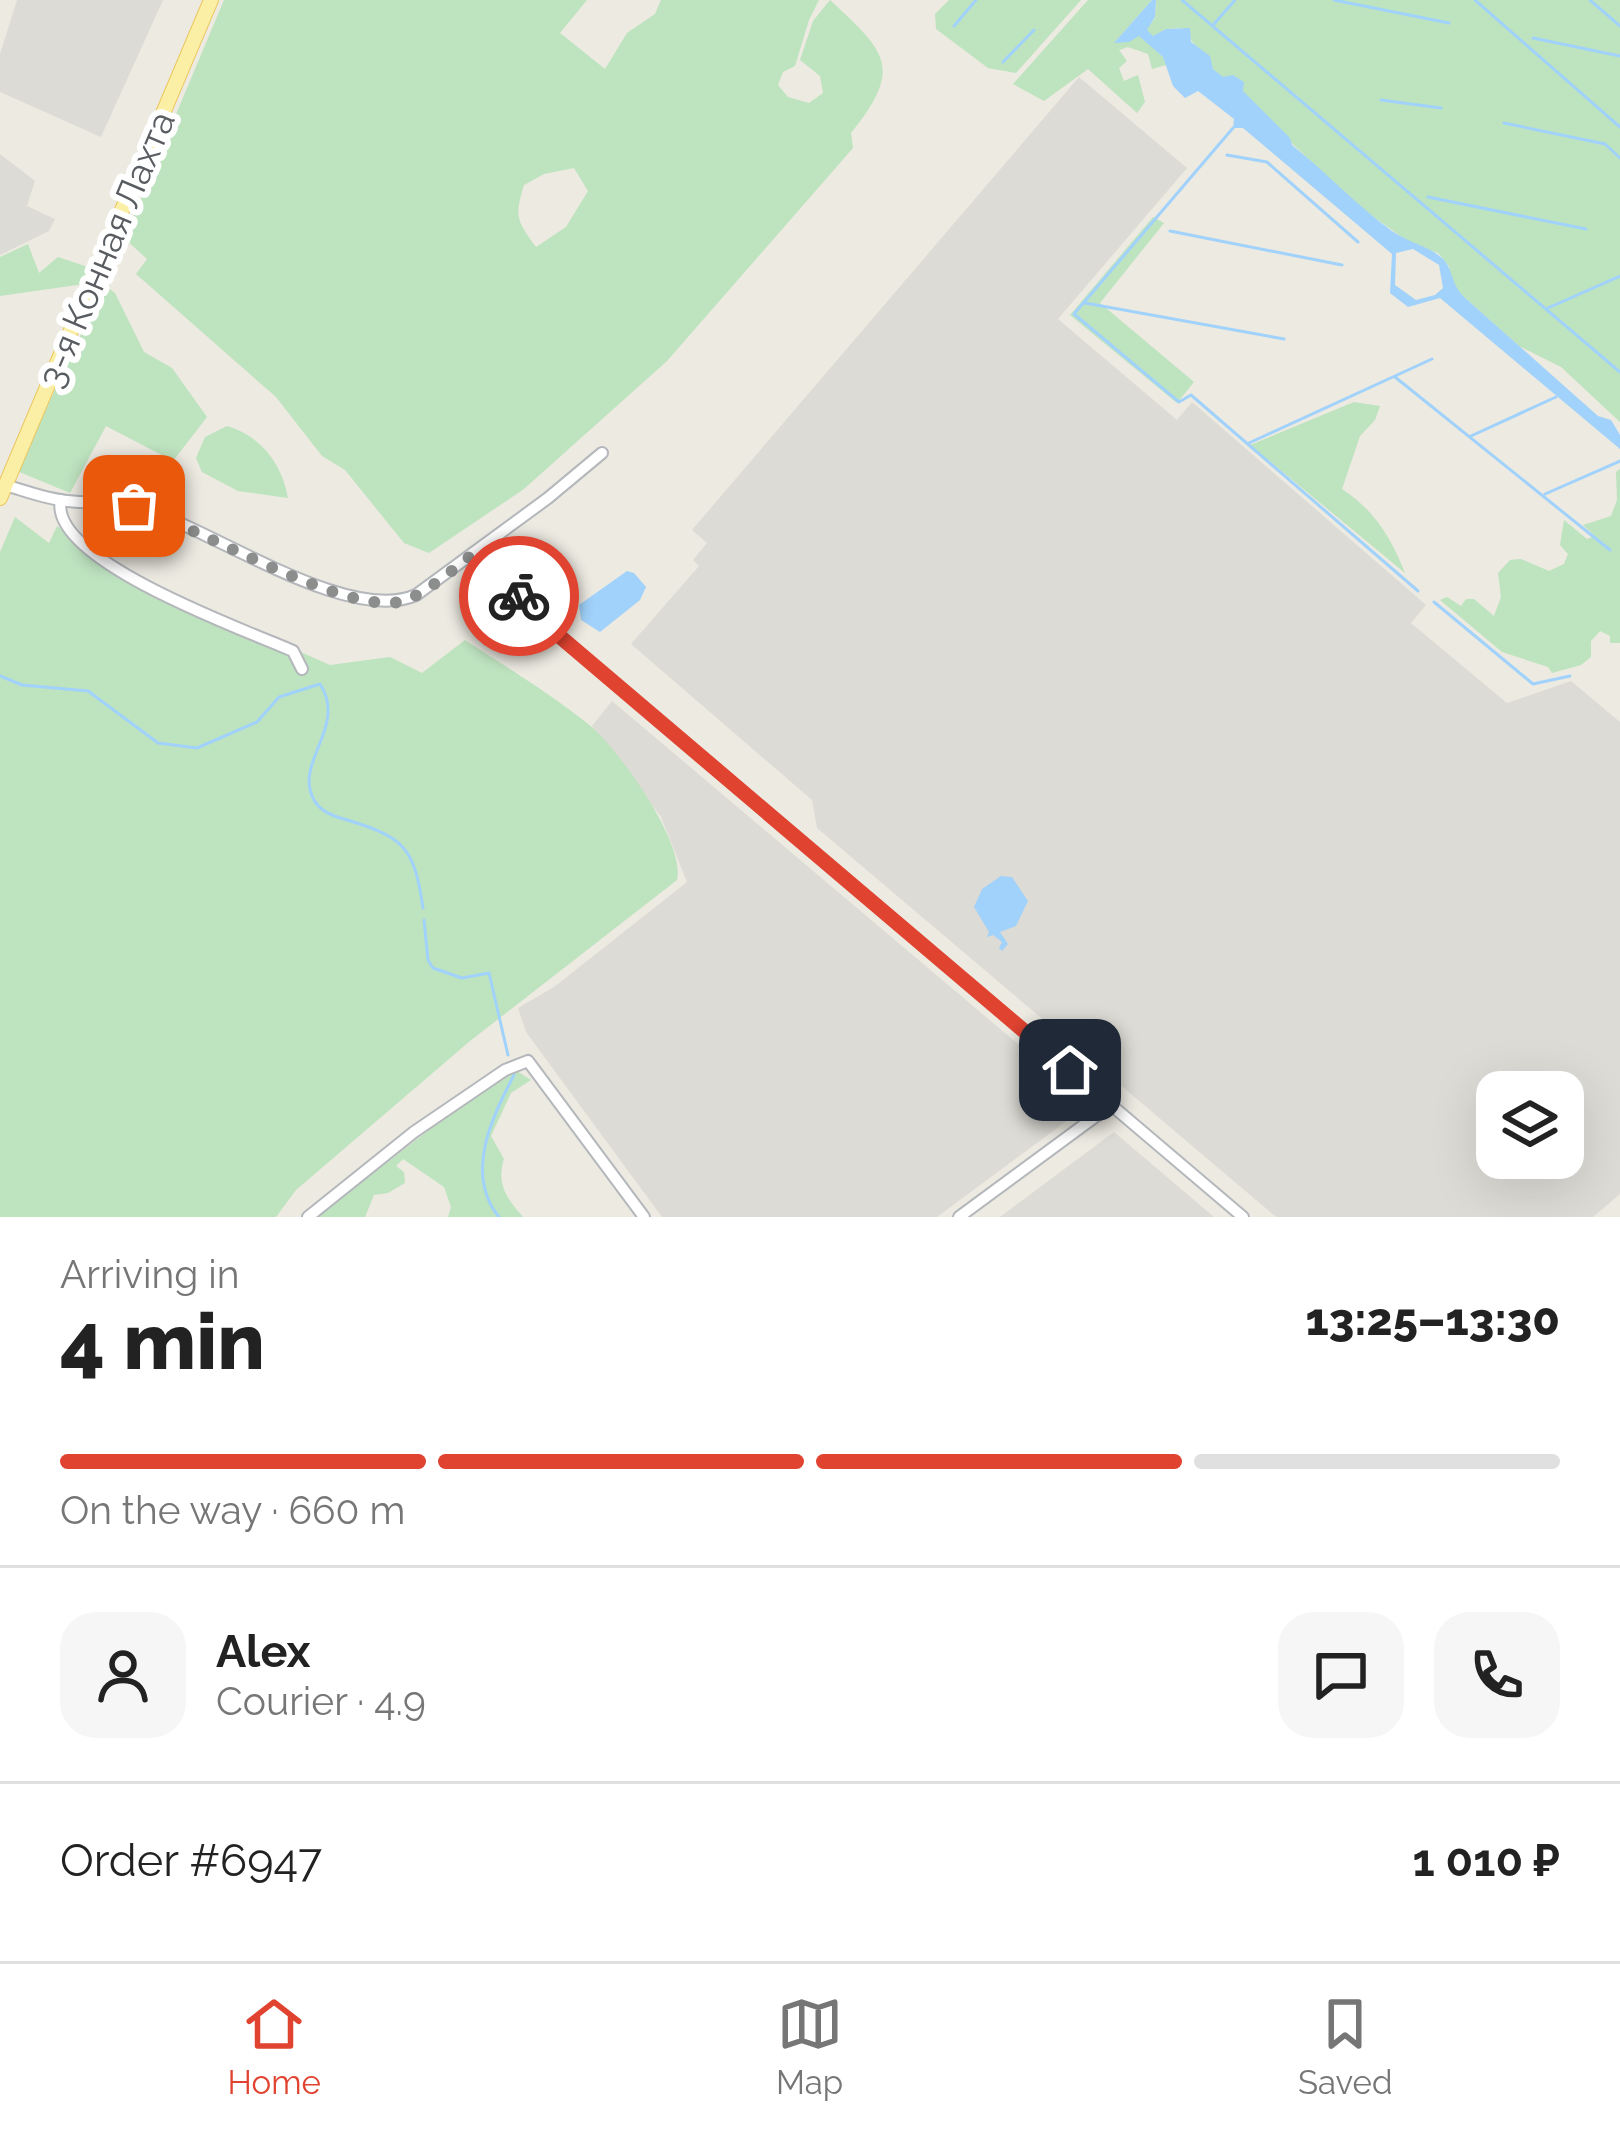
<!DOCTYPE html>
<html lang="en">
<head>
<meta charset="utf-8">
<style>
  body { margin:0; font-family:Raleway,sans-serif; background:#f6f6f6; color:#222; height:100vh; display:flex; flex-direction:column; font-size:45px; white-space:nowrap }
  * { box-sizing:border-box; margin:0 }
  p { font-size:39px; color:#767676 }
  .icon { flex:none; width:66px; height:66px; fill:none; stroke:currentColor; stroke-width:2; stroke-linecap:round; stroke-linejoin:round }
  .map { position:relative; height:1217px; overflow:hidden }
  .panel { display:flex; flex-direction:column; background:#fff; flex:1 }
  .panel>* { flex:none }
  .tools { position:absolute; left:1476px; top:1071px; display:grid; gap:24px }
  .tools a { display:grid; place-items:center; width:108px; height:108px; border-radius:24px; background:#fff; box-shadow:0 12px 48px #0002; font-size:60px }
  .pin { position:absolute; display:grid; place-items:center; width:102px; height:102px; color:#fff; margin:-51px; border-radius:24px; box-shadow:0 6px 18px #0006 }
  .courier { position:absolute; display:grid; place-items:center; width:120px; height:120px; margin:-60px; border:9px solid #e14331; border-radius:50%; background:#fff; color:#222; box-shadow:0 3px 15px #0007 }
  .overview em { font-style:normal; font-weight:800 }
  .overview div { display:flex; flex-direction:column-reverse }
  .overview { display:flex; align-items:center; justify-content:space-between; height:204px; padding:0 60px }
  h1 { font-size:78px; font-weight:800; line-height:90px }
  .bar { display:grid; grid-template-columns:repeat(4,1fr); gap:18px 12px; align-content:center; height:144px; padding:0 60px }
  .bar i { height:15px; border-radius:9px; background:#e0e0e0 }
  .bar .active { background:#e14331 }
  .bar p { grid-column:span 4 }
  .line { display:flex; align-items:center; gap:30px; padding:0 60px; border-top:3px solid #e0e0e0 }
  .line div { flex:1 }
  .round { display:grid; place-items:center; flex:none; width:126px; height:126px; border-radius:36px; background:#f6f6f6 }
  .tabs { display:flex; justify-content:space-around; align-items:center; height:168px; border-top:3px solid #e0e0e0; background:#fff; font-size:33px; color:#767676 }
  .tabs a { display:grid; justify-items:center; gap:6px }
  .tabs .active { color:#e14331 }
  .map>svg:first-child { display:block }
</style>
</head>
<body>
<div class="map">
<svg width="1620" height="1217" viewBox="0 0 1620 1217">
  <rect width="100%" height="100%" fill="#eceae1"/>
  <g fill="#dddbd5" fill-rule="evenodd">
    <polygon points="17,0 163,0 101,137 0,92 0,54"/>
    <path d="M1079,77L1187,168L1058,319L1177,420L1192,402L1426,605L1411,623L1507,703L1571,681L1620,722V1194L1593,1217H1276L817,828L812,800L631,644L699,566L693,560L707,543L692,530ZM1497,1092H1563V1158H1497Z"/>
    <polygon points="0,154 35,181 27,206 55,219 49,231 0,255"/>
    <polygon points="612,701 1082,1098 1084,1108 937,1217 662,1217 526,1032 518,1008 554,987 687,882 661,817 592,726"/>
    <polygon points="1114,1132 1214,1217 1000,1217"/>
  </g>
  <g fill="#bee3bf" fill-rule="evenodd">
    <path d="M224,0H587L560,33L605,69L627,33L655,14L661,0H819L809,20L795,66L783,72L778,85L788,97L809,103L823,93L820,76L800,60L813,21L830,0C886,52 904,67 851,133L853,148L667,361L524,489L429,553L404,543L345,470L322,456L276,397L136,274L147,259L124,238ZM574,168L588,191L566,227L536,247C517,221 514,217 524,185L544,174Z"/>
    <polygon points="949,0 1081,0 1016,73 988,68 936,29 935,14"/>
    <polygon points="1088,0 1152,0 1115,42 1139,35 1163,57 1166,65 1152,69 1148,54 1128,47 1119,50 1127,61 1119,68 1124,81 1138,75 1145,102 1137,113 1088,69 1044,101 1013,84"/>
    <polygon points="1156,0 1620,0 1620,422 1561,367 1519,346 1464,297 1452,284 1449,266 1438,253 1413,245 1357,205 1213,69 1182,28 1166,29 1153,37 1146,30 1155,18"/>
    <polygon points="1153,217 1164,223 1100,303 1194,382 1177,403 1070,315"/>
    <polygon points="28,244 39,273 58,257 91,268 84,284 0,296 0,257"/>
    <polygon points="104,285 115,293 144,352 172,368 207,417 173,461 106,426 70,493 17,471"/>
    <path d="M1354,402L1380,406L1375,420L1360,436L1342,489C1374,510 1391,537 1405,573L1250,445Z"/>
    <path d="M227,426C261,436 282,464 288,498L238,491L202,472L196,458L205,437Z"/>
    <polygon points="1620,469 1620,643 1610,643 1610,636 1600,631 1591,641 1591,657 1581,665 1552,673 1548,667 1502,652 1440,600 1447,597 1461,606 1466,599 1474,599 1494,616 1501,597 1498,573 1510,560 1521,559 1549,571 1564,564 1568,554 1560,545 1564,520 1587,539 1595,536 1583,525 1611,516 1617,500 1616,472"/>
    <path d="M15,517L49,543L57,526L121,573L330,665L390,657L422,673L465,640C506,667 550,693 588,724C618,747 686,844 677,880L470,1041L296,1190L276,1217H0V552Z"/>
    <path d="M517,1071L531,1080L511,1093L491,1136L504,1159C496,1184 507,1199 523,1217H448L451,1207L444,1187L403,1159L396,1166L404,1172L405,1183L388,1193L374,1195L365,1217H317L497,1077Z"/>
  </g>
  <g fill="#a1d2fb" fill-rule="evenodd">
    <path d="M1152,0H1156L1155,17L1147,30L1153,36L1166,29L1190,28L1191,42L1210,56L1213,69L1223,77L1233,75L1244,82L1243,91L1290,138L1292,145C1327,173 1356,205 1392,231C1407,242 1429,246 1442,258C1454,269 1449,281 1464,297L1598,416L1611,420L1620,435V449L1440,298L1408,307L1390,293L1392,254L1243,128H1233L1234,119L1198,91L1185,98L1173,86L1163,57L1139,36L1129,42L1114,43ZM1413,249L1439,265L1443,288L1435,295L1416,300L1395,285L1396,253Z"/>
    <polygon points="627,571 634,573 646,587 640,600 600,632 581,620 579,605"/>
    <polygon points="1001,876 1012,877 1028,901 1016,926 1000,932 1008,944 1002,951 999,948 1002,942 993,935 987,937 989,932 974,907 982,889"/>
  </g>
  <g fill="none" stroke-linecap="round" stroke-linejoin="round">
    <g stroke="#a1d2fb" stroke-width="3">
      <polyline points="1182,0 1620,372"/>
      <polyline points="1334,0 1449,23"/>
      <polyline points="1475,0 1620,127"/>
      <polyline points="1590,0 1620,26"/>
      <polyline points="1214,24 1235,0"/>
      <polyline points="954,26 976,0"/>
      <polyline points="1533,38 1620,56"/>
      <polyline points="1003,62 1034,30"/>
      <polyline points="1381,100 1441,108"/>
      <polyline points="1504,123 1605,144 1620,158"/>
      <polyline points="1233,128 1074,314 1179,402 1191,395 1418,591"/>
      <polyline points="1227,155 1267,162 1358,242"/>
      <polyline points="1428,197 1586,229"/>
      <polyline points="1170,231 1342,265"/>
      <polyline points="1085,303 1284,339"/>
      <polyline points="1548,308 1620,276"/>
      <polyline points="1395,377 1610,550"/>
      <polyline points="1471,436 1556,397"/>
      <polyline points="1249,443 1432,359"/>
      <polyline points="1545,494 1620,461"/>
      <polyline points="1434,602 1533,684 1570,676"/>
      <path d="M0,676L22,685L88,691L158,743L197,748L257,722L279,697L320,684C348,727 293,762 314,800C320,811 332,816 344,819C404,837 414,846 423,908"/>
      <polyline points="424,920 428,960 433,968 462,978 489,973 508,1055"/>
      <path d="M499,1217C464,1174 492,1117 514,1075"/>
    </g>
    <g stroke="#b4b7bb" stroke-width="14">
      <g id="minor">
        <path d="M5,485C26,491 46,499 68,501C92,504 117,501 141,508C212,529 348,625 416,595L548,498L602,453"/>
        <path d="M61,500C47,560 248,631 293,651L302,669"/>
        <polyline points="480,549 551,629 1243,1217"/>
        <polyline points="308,1217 414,1132 505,1070 528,1061 644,1217"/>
        <polyline points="959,1217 1111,1105"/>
      </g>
    </g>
    <g stroke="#ebc65b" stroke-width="16">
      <polyline id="major" points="0,498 211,0"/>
    </g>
    <use href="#minor" stroke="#fff" stroke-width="10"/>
    <use href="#major" stroke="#fbefa6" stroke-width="14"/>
  </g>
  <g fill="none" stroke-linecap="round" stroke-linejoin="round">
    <path stroke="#8c8e8e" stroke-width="12" stroke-dasharray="0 21.6" d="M134,506C194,525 350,618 403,601C430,592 457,565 480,549L519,596"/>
    <polyline stroke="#e14331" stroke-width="15" points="519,596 551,629 1070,1070"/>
  </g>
  <g text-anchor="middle" stroke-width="12" stroke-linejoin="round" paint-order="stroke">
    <g font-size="36" fill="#595d61" stroke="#fff">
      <text transform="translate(106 249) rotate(-67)" y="13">3-я Конная Лахта</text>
    </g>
  </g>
</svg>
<div class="tools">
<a><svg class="icon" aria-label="layers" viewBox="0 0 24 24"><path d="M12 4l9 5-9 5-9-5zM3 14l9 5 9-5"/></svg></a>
</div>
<div class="pin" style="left:134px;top:506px;background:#ea580c"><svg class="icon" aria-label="bag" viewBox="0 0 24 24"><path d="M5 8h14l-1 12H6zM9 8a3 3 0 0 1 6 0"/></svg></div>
<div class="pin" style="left:1070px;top:1070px;background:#1f2937"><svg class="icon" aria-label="home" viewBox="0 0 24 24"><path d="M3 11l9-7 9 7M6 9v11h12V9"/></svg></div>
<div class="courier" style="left:519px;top:596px"><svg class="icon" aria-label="bike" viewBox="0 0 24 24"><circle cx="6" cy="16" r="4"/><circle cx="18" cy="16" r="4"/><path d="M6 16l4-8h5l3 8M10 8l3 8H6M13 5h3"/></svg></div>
</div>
<section class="panel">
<div class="overview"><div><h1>4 min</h1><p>Arriving in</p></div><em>13:25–13:30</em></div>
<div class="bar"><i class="active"></i><i class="active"></i><i class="active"></i><i></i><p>On the way · 660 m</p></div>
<div class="line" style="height:216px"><a class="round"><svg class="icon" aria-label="person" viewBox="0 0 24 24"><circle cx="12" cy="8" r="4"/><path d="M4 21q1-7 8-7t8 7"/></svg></a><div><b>Alex</b><p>Courier · 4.9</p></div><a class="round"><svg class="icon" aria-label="chat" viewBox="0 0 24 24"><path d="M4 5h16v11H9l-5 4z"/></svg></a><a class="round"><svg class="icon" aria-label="phone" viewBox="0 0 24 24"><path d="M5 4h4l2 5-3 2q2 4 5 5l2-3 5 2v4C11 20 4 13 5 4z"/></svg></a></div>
<div class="line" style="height:156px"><div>Order #6947</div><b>1 010 ₽</b></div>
</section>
<nav class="tabs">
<a class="active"><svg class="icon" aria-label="home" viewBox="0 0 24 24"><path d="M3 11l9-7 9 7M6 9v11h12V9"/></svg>Home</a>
<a><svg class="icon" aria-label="map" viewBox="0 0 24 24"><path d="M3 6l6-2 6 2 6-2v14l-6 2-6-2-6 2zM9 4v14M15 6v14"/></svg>Map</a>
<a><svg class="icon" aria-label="saved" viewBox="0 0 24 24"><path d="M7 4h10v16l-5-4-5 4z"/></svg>Saved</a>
</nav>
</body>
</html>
